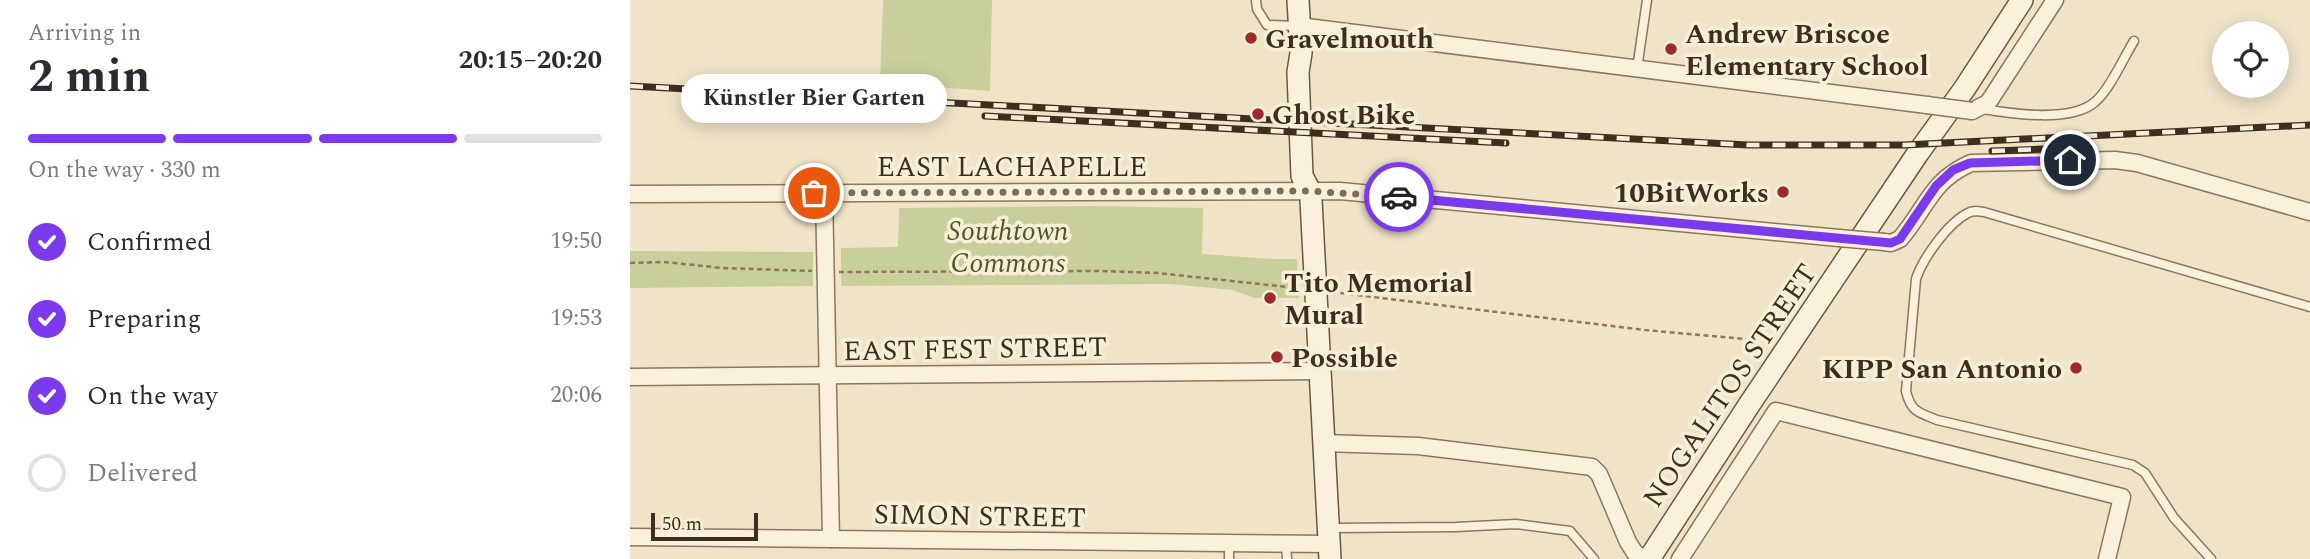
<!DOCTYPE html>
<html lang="en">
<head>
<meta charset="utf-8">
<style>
  body { margin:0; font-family:Spectral,serif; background:#f7f7f7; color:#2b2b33; height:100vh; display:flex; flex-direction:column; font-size:26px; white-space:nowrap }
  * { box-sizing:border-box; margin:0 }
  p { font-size:23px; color:#7c7c81 }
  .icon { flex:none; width:38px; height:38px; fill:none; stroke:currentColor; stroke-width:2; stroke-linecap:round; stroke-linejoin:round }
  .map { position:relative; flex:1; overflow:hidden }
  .details { display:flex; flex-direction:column; background:#fff; width:630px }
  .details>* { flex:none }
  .fabs { position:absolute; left:1582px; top:21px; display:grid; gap:14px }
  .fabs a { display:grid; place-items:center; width:77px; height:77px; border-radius:50%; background:#fff; box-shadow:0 4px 18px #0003; font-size:35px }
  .scale { position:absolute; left:21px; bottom:18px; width:107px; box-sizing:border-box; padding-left:7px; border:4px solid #3d2e20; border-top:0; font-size:19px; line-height:24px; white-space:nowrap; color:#3d2e20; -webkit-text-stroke:5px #f7eed8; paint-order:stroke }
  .pin { position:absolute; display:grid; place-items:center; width:60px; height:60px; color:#fff; margin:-30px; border:4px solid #fff; border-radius:50%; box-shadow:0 2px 7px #0007 }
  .courier { position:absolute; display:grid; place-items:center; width:70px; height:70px; margin:-35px; border:5px solid #7c3aed; border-radius:50%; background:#fff; color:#222; box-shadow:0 2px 9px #0007 }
  .bubble { position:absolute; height:49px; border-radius:24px; background:#fff; box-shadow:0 4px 18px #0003; font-size:23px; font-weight:700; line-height:49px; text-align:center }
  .summary em { font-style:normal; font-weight:700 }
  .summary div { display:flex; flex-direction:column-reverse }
  .summary { display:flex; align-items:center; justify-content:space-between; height:119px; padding:0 28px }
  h1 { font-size:46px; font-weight:700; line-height:52px }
  .bar { display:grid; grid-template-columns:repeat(4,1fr); gap:10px 7px; align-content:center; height:84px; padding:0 28px }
  .bar i { height:9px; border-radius:5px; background:#e1e1e2 }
  .bar .on { background:#7c3aed }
  .bar p { grid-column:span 4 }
  ol { padding:0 28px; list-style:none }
  li { display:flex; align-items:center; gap:21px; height:77px }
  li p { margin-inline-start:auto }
  li .icon { padding:7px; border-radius:50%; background:#7c3aed; color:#fff; stroke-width:4 }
  li:last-child { color:#7c7c81 }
  li i { width:38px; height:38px; border:4px solid #e1e1e2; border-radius:50% }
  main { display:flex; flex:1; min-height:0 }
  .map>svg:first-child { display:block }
</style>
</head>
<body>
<main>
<section class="details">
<div class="summary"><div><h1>2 min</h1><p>Arriving in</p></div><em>20:15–20:20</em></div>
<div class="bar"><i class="on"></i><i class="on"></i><i class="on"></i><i></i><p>On the way · 330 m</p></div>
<ol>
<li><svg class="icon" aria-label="check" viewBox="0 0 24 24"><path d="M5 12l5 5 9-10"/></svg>Confirmed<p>19:50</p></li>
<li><svg class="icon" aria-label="check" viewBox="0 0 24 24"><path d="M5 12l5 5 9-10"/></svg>Preparing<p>19:53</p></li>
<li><svg class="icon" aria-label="check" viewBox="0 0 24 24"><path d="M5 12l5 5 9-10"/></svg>On the way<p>20:06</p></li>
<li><i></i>Delivered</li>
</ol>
</section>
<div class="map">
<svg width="1680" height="559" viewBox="0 0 1680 559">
  <rect width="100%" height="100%" fill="#f0e4c8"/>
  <g fill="#c9cf9b">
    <polygon points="253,0 362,0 360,91 250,83"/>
    <polygon points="459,206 573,208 572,254 641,259 667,259 669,298 625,298 602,290 540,284 211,286 211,248 268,247 269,208"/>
    <polygon points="0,251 183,252 183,286 0,288"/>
  </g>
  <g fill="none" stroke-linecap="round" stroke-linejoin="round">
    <g stroke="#8d765c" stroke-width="11">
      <g id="service">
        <polyline points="626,0 627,9 637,25 668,26"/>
        <polyline points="1007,69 1017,0"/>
        <path d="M1353,109C1383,114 1443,123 1466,101C1480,89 1494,57 1504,41"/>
        <polyline points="701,528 826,527 886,524 940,531 964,559"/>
        <polyline points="656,545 657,559"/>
        <polyline points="599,559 599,544"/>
        <path d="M1581,559L1544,518L1515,473L1503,465L1307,420C1288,412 1281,412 1276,391L1286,279C1293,258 1318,223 1338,213C1343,210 1348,211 1354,212L1680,307"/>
      </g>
    </g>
    <g stroke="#8d765c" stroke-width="19">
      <g id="minor">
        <polyline points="669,26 1297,105"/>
        <polyline points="1342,111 1358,103 1425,0"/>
        <polyline points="194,193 201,539"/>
        <polyline points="0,194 710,191 1209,238"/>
        <path d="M1254,242L1261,243L1270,239C1297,208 1300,181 1341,163L1485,160L1507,163L1680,212"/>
        <polyline points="0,377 690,371"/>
        <polyline points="693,443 788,446 962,467 969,474 998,542 1005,553 1014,559"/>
        <polyline points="0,537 699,544"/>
        <polyline points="1050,559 1146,411 1492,497 1477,559"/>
      </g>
    </g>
    <g stroke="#6f573f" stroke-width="24">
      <g id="secondary">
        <polyline points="668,0 671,53 668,72 672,176 680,191 681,200 700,559"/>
        <polyline points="1019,559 1119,405 1288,153 1335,88 1392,0"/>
      </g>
    </g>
    <g stroke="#8d765c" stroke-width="2.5" stroke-dasharray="5 3.5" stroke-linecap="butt">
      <polyline points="0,263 34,262 93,268 182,271"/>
      <polyline points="209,272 473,271 528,273 667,288"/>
      <polyline points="702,292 1015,330 1116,339"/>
    </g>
    <use href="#service" stroke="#faf1dc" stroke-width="8"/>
    <use href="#minor" stroke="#faf1dc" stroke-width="16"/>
    <use href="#secondary" stroke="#faf1dc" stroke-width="21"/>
    <g stroke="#3d2e20" stroke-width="7">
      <g id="rail">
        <polyline points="0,86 1118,145 1274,145 1680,125"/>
        <polyline points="355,116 876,143"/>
        <polyline points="1362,151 1414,149"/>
      </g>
    </g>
    <use href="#rail" stroke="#f7eed8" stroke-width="4.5" stroke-dasharray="13" stroke-linecap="butt"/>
    <g stroke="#8d765c" stroke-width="19" stroke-linecap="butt">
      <g id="minor-bridge">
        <polyline points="1297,105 1342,111"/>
        <polyline points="1209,238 1254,242"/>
      </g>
    </g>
    <use href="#minor-bridge" stroke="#faf1dc" stroke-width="16"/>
  </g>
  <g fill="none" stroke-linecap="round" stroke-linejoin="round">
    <polyline stroke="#7c6e5b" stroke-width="7" stroke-dasharray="0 12.6" points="184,193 680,191 769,197"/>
    <polyline stroke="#7c3aed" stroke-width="9" points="769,197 1261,243 1270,239 1306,186 1323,170 1340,163 1440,160"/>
  </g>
  <g fill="#9e2a2b" stroke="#f7eed8" stroke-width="2.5">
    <circle cx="621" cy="38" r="7"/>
    <circle cx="1041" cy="49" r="7"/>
    <circle cx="628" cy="114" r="7"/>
    <circle cx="1153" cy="192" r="7"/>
    <circle cx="640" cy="298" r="7"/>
    <circle cx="647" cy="357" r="7"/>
    <circle cx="1446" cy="368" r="7"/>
  </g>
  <g text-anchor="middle" stroke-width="7" stroke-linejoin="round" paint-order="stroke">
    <g font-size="28" font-weight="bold" fill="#3d2e20" stroke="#f7eed8" text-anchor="start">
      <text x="1055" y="43">Andrew Briscoe<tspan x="1055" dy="32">Elementary School</tspan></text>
      <text x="635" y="48">Gravelmouth</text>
      <text x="642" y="124">Ghost Bike</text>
      <text x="1139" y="202" text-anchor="end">10BitWorks</text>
      <text x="654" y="292">Tito Memorial<tspan x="654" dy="32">Mural</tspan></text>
      <text x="661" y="367">Possible</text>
      <text x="1432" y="378" text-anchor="end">KIPP San Antonio</text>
    </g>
    <g font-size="28" fill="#3d2e20" stroke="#f7eed8">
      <text x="382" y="176">EAST LACHAPELLE</text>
      <text transform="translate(345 348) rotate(-1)" y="10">EAST FEST STREET</text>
      <text transform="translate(1099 385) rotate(-56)" y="10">NOGALITOS STREET</text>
      <text transform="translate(350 515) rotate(1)" y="10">SIMON STREET</text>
    </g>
    <g font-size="28" font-style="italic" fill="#4d5a26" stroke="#f7eed8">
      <text x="378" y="240">Southtown<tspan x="378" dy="32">Commons</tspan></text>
    </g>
  </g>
</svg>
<div class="fabs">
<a><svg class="icon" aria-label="locate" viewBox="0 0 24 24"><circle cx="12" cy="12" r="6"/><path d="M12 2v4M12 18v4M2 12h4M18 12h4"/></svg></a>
</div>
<div class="scale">50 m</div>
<div class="pin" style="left:184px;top:193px;background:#ea580c"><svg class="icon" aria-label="bag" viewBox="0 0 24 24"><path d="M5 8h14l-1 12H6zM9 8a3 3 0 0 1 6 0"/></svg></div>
<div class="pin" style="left:1440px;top:160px;background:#1f2937"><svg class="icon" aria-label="home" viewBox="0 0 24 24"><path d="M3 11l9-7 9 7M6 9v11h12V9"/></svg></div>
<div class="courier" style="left:769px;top:197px"><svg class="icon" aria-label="car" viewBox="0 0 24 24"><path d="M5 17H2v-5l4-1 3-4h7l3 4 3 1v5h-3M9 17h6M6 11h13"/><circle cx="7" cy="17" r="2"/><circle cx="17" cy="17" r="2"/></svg></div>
<div class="bubble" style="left:51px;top:74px;width:266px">Künstler Bier Garten</div>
</div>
</main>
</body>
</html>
